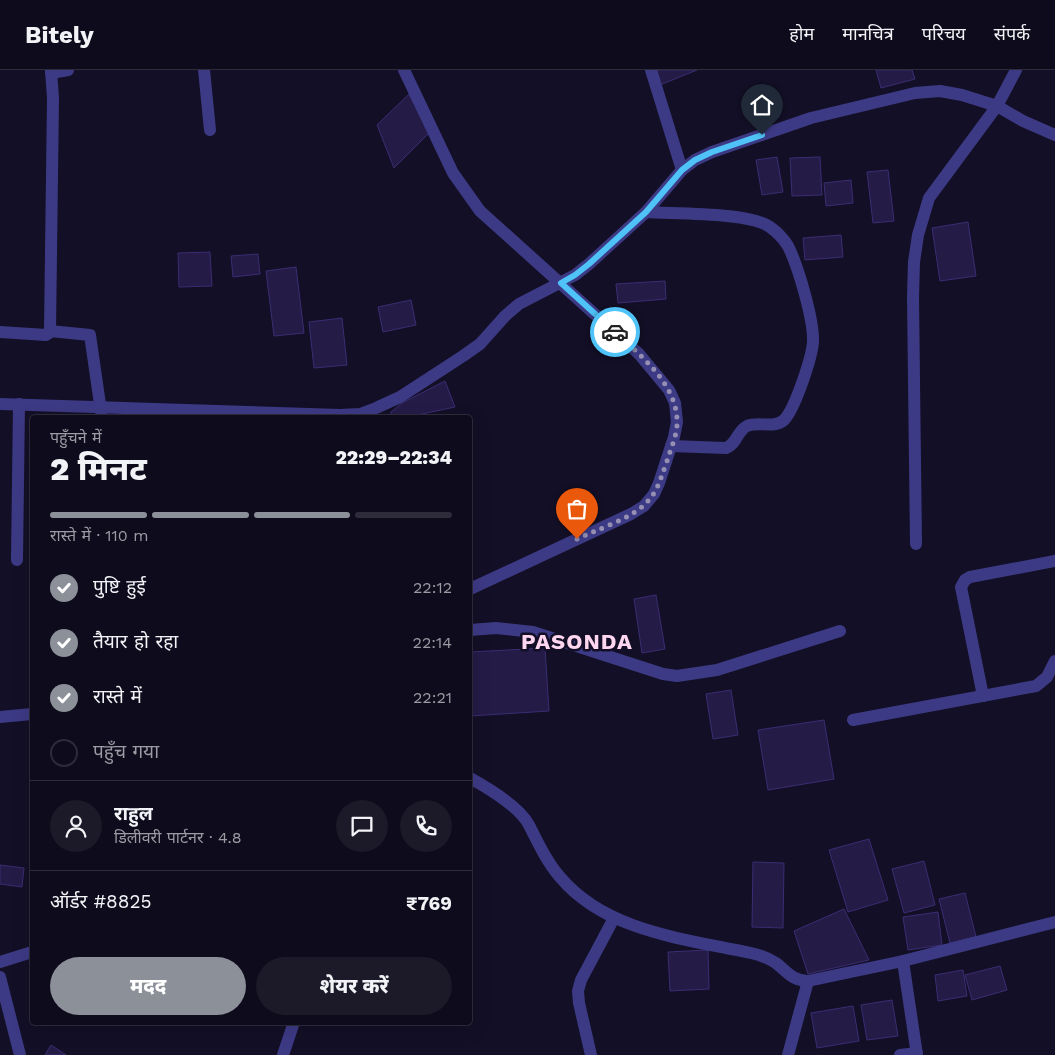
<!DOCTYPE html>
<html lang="hi">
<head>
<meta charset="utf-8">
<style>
  body { margin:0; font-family:"Work Sans","Noto Sans Devanagari",sans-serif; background:#1c1929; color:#f1f3f6; height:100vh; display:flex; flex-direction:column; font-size:19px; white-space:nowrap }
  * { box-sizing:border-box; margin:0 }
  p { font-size:16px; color:#9b9ba3 }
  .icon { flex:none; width:28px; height:28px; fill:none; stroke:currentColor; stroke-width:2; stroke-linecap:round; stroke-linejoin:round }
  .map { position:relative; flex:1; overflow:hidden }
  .panel { position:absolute; left:30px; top:345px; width:442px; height:610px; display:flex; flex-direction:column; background:#0e0b1c; border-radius:5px; box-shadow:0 5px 20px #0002,0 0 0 1px #2e2b3b }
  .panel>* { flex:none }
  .pin { position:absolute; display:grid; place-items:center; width:42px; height:42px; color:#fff; margin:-51px -21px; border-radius:50% 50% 50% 0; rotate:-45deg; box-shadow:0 0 5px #0007 }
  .pin .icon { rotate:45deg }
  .courier { position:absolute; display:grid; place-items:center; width:50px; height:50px; margin:-25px; border:4px solid #4fc3f7; border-radius:50%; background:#fff; color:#222; box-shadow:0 1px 6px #0007 }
  .headline em { font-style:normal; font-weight:800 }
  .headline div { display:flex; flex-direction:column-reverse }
  .headline { display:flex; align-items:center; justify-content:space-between; height:85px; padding:0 20px }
  h1 { font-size:32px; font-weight:800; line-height:38px }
  .bar { display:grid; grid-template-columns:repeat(4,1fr); gap:8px 5px; align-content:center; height:60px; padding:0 20px }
  .bar i { height:6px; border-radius:4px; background:#2e2b3b }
  .bar .active { background:#8c9099 }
  .bar p { grid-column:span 4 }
  .line { display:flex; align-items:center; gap:12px; padding:0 20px; border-top:1px solid #2e2b3b }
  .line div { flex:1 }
  .round { display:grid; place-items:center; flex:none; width:52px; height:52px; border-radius:26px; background:#1c1929 }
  ol { padding:0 20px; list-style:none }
  li { display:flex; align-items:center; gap:15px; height:55px }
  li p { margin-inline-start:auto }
  li .icon { padding:5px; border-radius:50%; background:#8c9099; color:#fff; stroke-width:4 }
  li:last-child { color:#9b9ba3 }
  li i { width:28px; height:28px; border:2px solid #2e2b3b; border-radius:50% }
  .button { display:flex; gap:10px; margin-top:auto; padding:10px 20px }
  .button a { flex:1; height:58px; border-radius:30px; background:#8c9099; color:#fff; font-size:20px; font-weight:800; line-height:58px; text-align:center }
  .button a+a { background:#1c1929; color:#f1f3f6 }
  header { display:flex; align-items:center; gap:30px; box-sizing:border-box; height:70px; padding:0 25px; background:#0e0b1c; border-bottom:1px solid #2e2b3b }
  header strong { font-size:24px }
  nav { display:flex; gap:28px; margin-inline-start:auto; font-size:18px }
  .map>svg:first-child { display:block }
</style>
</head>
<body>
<header>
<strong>Bitely</strong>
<nav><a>होम</a><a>मानचित्र</a><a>परिचय</a><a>संपर्क</a></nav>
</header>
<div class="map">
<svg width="1055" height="985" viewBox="0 0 1055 985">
  <rect width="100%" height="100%" fill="#130f26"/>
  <g fill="#241b47" stroke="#3b2d73">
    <polygon points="656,0 697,0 660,15"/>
    <polygon points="876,0 912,0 915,9 881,18"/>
    <polygon points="409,24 429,63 394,98 377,55"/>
    <polygon points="777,87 783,122 762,125 756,90"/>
    <polygon points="820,87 822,125 792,126 790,88"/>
    <polygon points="888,100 894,151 873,153 867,102"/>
    <polygon points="851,110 853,133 826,136 824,113"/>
    <polygon points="968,152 976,206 940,211 932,158"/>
    <polygon points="841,165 843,187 805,190 803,168"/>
    <polygon points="210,182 212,216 179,217 178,183"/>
    <polygon points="258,184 260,204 233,207 231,186"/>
    <polygon points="296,197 304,263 274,266 266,201"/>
    <polygon points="665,211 666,229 618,233 616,214"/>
    <polygon points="411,230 416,255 383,262 378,237"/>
    <polygon points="342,248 347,295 314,298 309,252"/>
    <polygon points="445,311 455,337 403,348 390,348 391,342 402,333"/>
    <polygon points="656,525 665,579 642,583 634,529"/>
    <polygon points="545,578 549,641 470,646 470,582"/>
    <polygon points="731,620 738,665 713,669 706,624"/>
    <polygon points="824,650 834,709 768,720 758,660"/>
    <polygon points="869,769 888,830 848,842 829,780"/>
    <polygon points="924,791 935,835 904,843 892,799"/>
    <polygon points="753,792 784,793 783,858 752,857"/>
    <polygon points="0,795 24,798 22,817 0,814"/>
    <polygon points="965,823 976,867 950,873 939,829"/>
    <polygon points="844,839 869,890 808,904 794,861"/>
    <polygon points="938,842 942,875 908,880 903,847"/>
    <polygon points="708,880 709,919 670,921 668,882"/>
    <polygon points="1000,896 1007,920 972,930 965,905"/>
    <polygon points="963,900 967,926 938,931 935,905"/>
    <polygon points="892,930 898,966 867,970 861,935"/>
    <polygon points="853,936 859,971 817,978 811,943"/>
    <polygon points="51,975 66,985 45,985"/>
  </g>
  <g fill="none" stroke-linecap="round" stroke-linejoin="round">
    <g stroke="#3d3a85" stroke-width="12">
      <polyline points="204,0 210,60"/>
      <polyline points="404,0 453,103 480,141 639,284 669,320 675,333 677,352 674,367 659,413 654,424 644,436 631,444 470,519"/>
      <polyline points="651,0 682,100"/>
      <polyline points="1016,0 997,36 1023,51 1055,65"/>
      <polyline points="51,3 68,0"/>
      <path d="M646,142C674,144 749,142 770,157C777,162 783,168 788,176C798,196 814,250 813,272C812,287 795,339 784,350C774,359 758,351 747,356C737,361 737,374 726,378L671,376"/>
      <polyline points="50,261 90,265 102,348"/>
      <polyline points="0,262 46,265 49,263 50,261 53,28 51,0"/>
      <polyline points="0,334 340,345 360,344 376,338 400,327 463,286 480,274 505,246 519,234 575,205 589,194 646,142 682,100 695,90 712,82 811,48 915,23 940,21 962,25 997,36 929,128 918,165 914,192 913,227 916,474"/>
      <polyline points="17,490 19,334"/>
      <polyline points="470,560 496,558 533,562 663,604 677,606 717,600 840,561"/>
      <polyline points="983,626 961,517 965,510 970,507 1055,491"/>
      <polyline points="0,647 32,644"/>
      <polyline points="853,650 1036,616 1047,607 1055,591"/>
      <path d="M470,708C488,718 519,736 529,755C538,773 547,792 560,807C606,862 686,869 751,883C760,885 768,888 776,893C787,902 793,911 808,911L903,891L1055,852"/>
      <polyline points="903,891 917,985"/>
      <polyline points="0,892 32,882"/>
      <polyline points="0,907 20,985"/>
      <polyline points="283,985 294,952"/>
      <polyline points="591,985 579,933 578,921 581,910 614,848"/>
      <polyline points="788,985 808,911"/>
      <polyline points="900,985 917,983"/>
    </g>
  </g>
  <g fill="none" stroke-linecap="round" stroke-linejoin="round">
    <path stroke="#948fb3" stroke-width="5" stroke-dasharray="0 9" d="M577,469C596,460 630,449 645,434C658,422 661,407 667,391C671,378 678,363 677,350C676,313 640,285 615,262"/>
    <polyline stroke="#4fc3f7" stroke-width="6" points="615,262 561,213 575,205 589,194 646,142 682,100 695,90 712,82 762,65"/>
  </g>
  <g text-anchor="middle" stroke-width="5" stroke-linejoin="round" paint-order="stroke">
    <g font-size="22" font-weight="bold" letter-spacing="1" fill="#ffd6f0" stroke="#130f26">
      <text x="577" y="579">PASONDA</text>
    </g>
  </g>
</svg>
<div class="pin" style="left:577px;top:469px;background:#ea580c"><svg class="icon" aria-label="bag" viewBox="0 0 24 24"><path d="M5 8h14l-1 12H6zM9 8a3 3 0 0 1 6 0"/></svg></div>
<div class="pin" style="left:762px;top:65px;background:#1f2937"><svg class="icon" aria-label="home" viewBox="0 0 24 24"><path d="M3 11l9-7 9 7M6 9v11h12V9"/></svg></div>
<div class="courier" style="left:615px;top:262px"><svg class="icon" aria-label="car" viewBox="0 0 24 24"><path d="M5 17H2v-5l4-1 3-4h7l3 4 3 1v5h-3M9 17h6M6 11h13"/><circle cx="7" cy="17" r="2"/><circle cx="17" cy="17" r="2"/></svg></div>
<section class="panel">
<div class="headline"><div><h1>2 मिनट</h1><p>पहुँचने में</p></div><em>22:29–22:34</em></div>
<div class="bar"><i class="active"></i><i class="active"></i><i class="active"></i><i></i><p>रास्ते में · 110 m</p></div>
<ol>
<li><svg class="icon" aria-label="check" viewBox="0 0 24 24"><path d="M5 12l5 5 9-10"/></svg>पुष्टि हुई<p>22:12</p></li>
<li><svg class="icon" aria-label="check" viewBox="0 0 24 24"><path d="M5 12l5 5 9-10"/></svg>तैयार हो रहा<p>22:14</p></li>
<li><svg class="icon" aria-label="check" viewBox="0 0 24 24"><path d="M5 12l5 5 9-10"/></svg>रास्ते में<p>22:21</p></li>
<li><i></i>पहुँच गया</li>
</ol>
<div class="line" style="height:90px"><a class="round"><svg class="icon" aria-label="person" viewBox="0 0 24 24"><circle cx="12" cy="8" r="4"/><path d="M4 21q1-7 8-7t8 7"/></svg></a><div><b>राहुल</b><p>डिलीवरी पार्टनर · 4.8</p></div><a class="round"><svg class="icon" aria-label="chat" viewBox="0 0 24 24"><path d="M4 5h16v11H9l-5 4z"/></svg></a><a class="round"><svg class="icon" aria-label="phone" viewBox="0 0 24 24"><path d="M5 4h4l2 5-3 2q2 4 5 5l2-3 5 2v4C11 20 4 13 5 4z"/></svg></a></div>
<div class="line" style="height:65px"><div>ऑर्डर #8825</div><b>₹769</b></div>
<div class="button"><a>मदद</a><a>शेयर करें</a></div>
</section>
</div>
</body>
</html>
